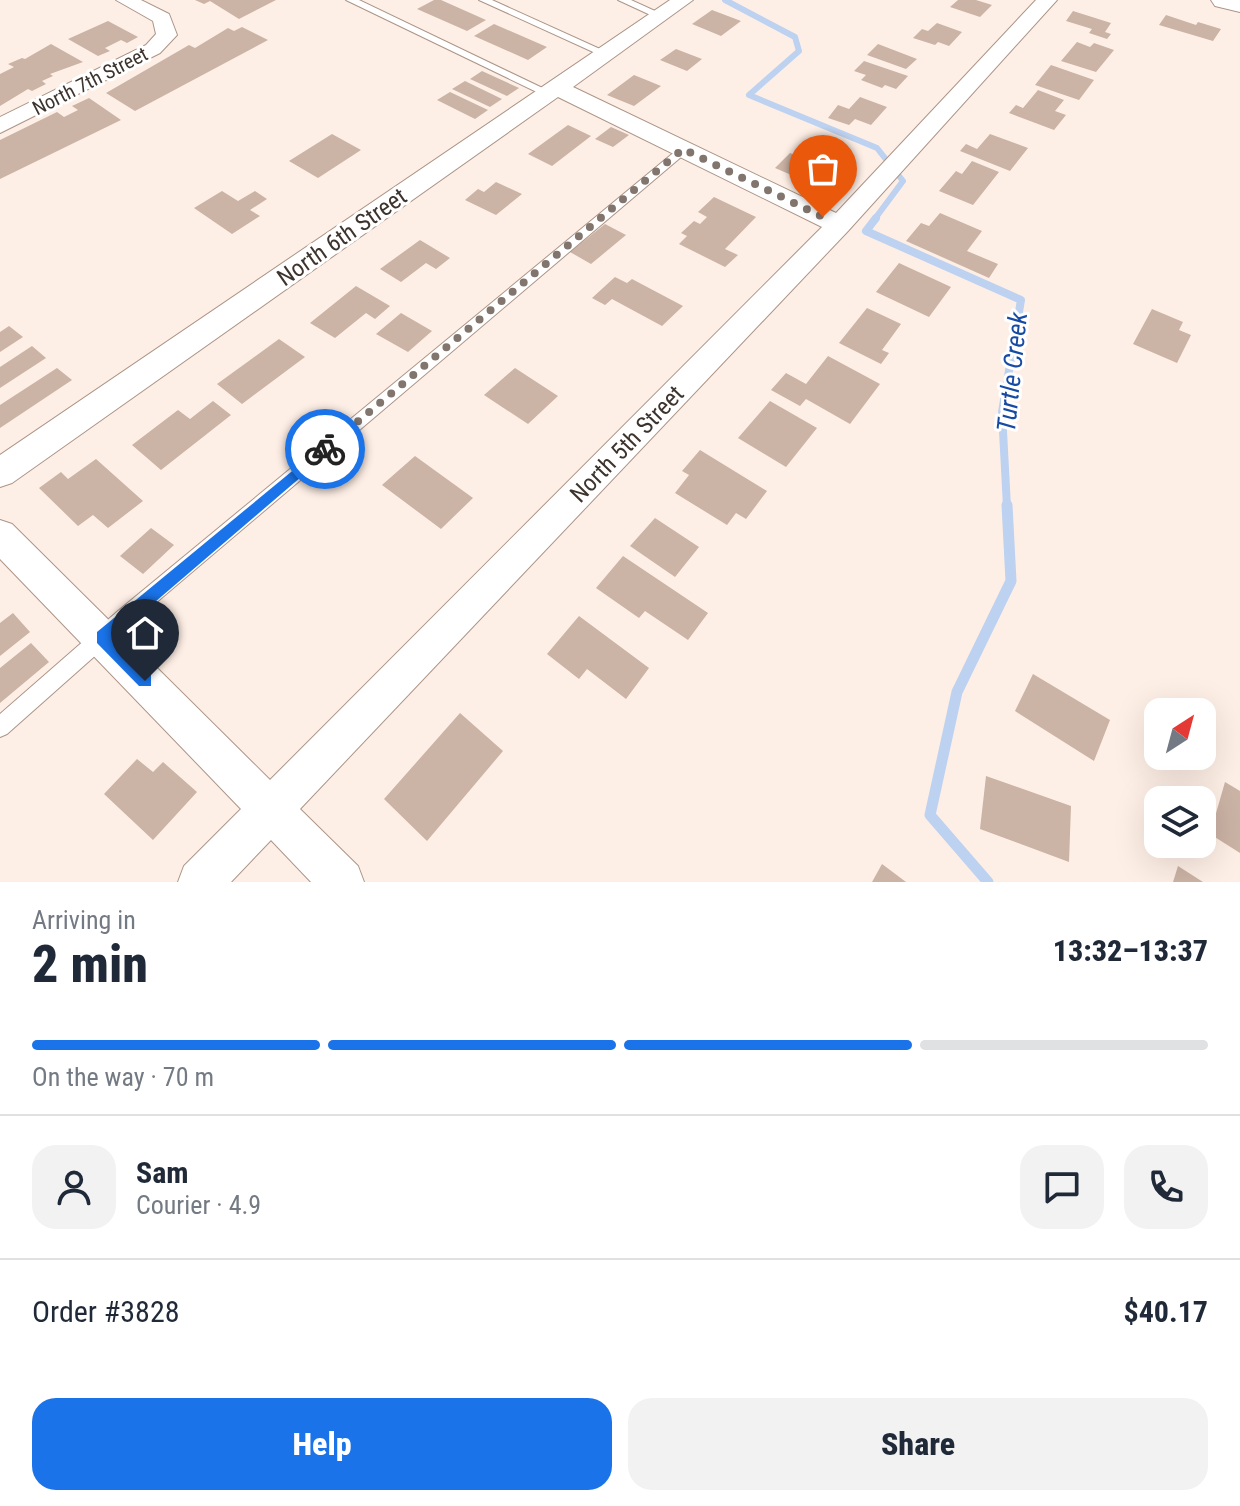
<!DOCTYPE html>
<html lang="en">
<head>
<meta charset="utf-8">
<style>
  body { margin:0; font-family:"Roboto Condensed",sans-serif; background:#f2f2f3; color:#1f2937; height:100vh; display:flex; flex-direction:column; font-size:30px; white-space:nowrap }
  * { box-sizing:border-box; margin:0 }
  p { font-size:26px; color:#747a83 }
  .icon { flex:none; width:44px; height:44px; fill:none; stroke:currentColor; stroke-width:2; stroke-linecap:round; stroke-linejoin:round }
  .map { position:relative; height:882px; overflow:hidden }
  .side { display:flex; flex-direction:column; background:#fff; flex:1 }
  .side>* { flex:none }
  .needle { width:52px; rotate:36deg }
  .controls { position:absolute; left:1144px; top:698px; display:grid; gap:16px }
  .controls a { display:grid; place-items:center; width:72px; height:72px; border-radius:16px; background:#fff; box-shadow:0 8px 32px #0002; font-size:40px }
  .pin { position:absolute; display:grid; place-items:center; width:68px; height:68px; color:#fff; margin:-82px -34px; border-radius:50% 50% 50% 0; rotate:-45deg; box-shadow:0 0 8px #0007 }
  .pin .icon { rotate:45deg }
  .courier { position:absolute; display:grid; place-items:center; width:80px; height:80px; margin:-40px; border:6px solid #1a73e8; border-radius:50%; background:#fff; color:#222; box-shadow:0 2px 10px #0007 }
  .head em { font-style:normal; font-weight:800 }
  .head div { display:flex; flex-direction:column-reverse }
  .head { display:flex; align-items:center; justify-content:space-between; height:136px; padding:0 32px }
  h1 { font-size:52px; font-weight:800; line-height:60px }
  .bar { display:grid; grid-template-columns:repeat(4,1fr); gap:12px 8px; align-content:center; height:96px; padding:0 32px }
  .bar i { height:10px; border-radius:6px; background:#e0e1e3 }
  .bar .on { background:#1a73e8 }
  .bar p { grid-column:span 4 }
  .line { display:flex; align-items:center; gap:20px; padding:0 32px; border-top:2px solid #e0e1e3 }
  .line div { flex:1 }
  .round { display:grid; place-items:center; flex:none; width:84px; height:84px; border-radius:24px; background:#f2f2f3 }
  .action { display:flex; gap:16px; margin-top:auto; padding:16px 32px }
  .action a { flex:1; height:92px; border-radius:24px; background:#1a73e8; color:#fff; font-size:32px; font-weight:800; line-height:92px; text-align:center }
  .action a+a { background:#f2f2f3; color:#1f2937 }
  .map>svg:first-child { display:block }
</style>
</head>
<body>
<div class="map">
<svg width="1240" height="882" viewBox="0 0 1240 882">
  <rect width="100%" height="100%" fill="#feefe6"/>
  <g fill="none" stroke-linecap="round" stroke-linejoin="round">
    <polyline stroke="#bdd1f0" stroke-width="6" points="725,0 795,37 799,51 749,95 877,148 903,181 874,220"/>
    <polyline stroke="#bdd1f0" stroke-width="8" points="876,218 866,231 1021,300 1002,412 1007,507"/>
    <polyline stroke="#bdd1f0" stroke-width="11" points="988,882 930,815 957,692 1011,581 1007,505"/>
  </g>
  <g fill="#cbb3a5">
    <polygon points="195,0 276,0 239,19 210,1 204,4"/>
    <polygon points="434,0 441,0 486,20 467,31 417,9"/>
    <polygon points="958,0 976,0 992,5 980,17 950,7"/>
    <polygon points="712,10 741,21 721,36 692,24"/>
    <polygon points="1073,11 1111,23 1105,32 1111,34 1107,39 1089,33 1092,29 1066,21"/>
    <polygon points="1166,15 1196,25 1198,22 1221,29 1213,41 1159,25"/>
    <polygon points="108,21 138,37 127,43 121,40 105,48 110,51 98,56 68,39"/>
    <polygon points="937,23 962,32 949,46 938,42 935,45 913,38 922,29 928,31"/>
    <polygon points="494,24 547,47 528,60 474,36"/>
    <polygon points="242,27 268,40 135,111 106,93 189,45 195,48 228,28 234,31"/>
    <polygon points="1077,42 1090,47 1094,43 1114,50 1096,72 1061,61"/>
    <polygon points="51,44 83,62 50,74 53,76 42,81 46,84 32,91 28,89 0,106 0,74 14,67 8,64 22,58 25,59"/>
    <polygon points="878,44 917,59 906,69 867,55"/>
    <polygon points="676,49 702,59 687,71 660,60"/>
    <polygon points="864,61 908,76 896,89 885,85 882,88 861,80 866,75 854,71"/>
    <polygon points="1051,65 1094,80 1079,100 1035,85"/>
    <polygon points="482,71 519,88 507,96 470,79"/>
    <polygon points="634,75 661,86 634,106 607,95"/>
    <polygon points="465,81 502,99 490,107 452,89"/>
    <polygon points="1038,90 1064,100 1055,111 1066,115 1054,130 1009,113 1016,105 1023,108"/>
    <polygon points="450,92 488,110 475,119 437,100"/>
    <polygon points="860,97 887,107 871,125 855,119 849,125 828,118 838,105 849,109"/>
    <polygon points="89,98 121,120 0,179 0,140 57,112 64,117 78,110 72,106"/>
    <polygon points="568,125 591,136 552,166 528,154"/>
    <polygon points="611,127 629,135 613,147 595,139"/>
    <polygon points="332,134 361,150 318,178 289,161"/>
    <polygon points="990,134 1028,148 1010,171 960,151 966,144 977,149"/>
    <polygon points="790,153 825,168 810,183 775,168"/>
    <polygon points="972,161 999,172 973,205 939,191 956,171 962,174"/>
    <polygon points="496,182 522,194 496,215 465,200 478,189 484,192"/>
    <polygon points="222,191 238,201 255,191 267,199 250,210 260,216 232,234 194,208"/>
    <polygon points="714,197 756,217 725,249 738,255 725,267 679,244 687,236 681,233 694,221 700,224 707,217 698,212"/>
    <polygon points="940,213 982,231 967,251 998,264 989,278 906,241 921,223 929,226"/>
    <polygon points="605,224 626,235 591,264 570,252"/>
    <polygon points="420,240 450,258 436,269 426,263 401,282 380,269"/>
    <polygon points="899,263 951,287 929,317 876,292"/>
    <polygon points="615,277 627,283 632,279 683,306 662,326 612,299 605,305 592,298"/>
    <polygon points="356,286 390,306 375,319 366,313 335,338 310,323"/>
    <polygon points="867,308 901,324 882,350 889,353 881,364 839,343"/>
    <polygon points="1152,309 1183,322 1179,330 1191,335 1177,363 1133,344"/>
    <polygon points="401,313 432,331 408,352 376,334"/>
    <polygon points="9,326 23,337 0,352 0,332"/>
    <polygon points="279,339 305,357 242,404 217,384"/>
    <polygon points="32,346 46,358 0,388 0,367"/>
    <polygon points="828,356 880,384 850,424 806,399 800,406 771,390 786,373 806,384"/>
    <polygon points="57,368 72,380 0,428 0,405"/>
    <polygon points="515,368 558,396 528,424 484,395"/>
    <polygon points="213,401 231,415 161,470 132,445 178,410 190,419"/>
    <polygon points="770,401 817,428 786,467 738,438"/>
    <polygon points="700,450 767,491 746,519 736,513 727,525 675,493 689,475 682,471"/>
    <polygon points="415,456 473,498 441,529 382,485"/>
    <polygon points="96,459 143,501 108,528 93,515 78,526 39,488 61,472 68,479"/>
    <polygon points="655,518 699,547 675,577 630,546"/>
    <polygon points="151,528 174,545 143,574 120,556"/>
    <polygon points="623,556 708,613 688,640 645,611 639,618 596,588"/>
    <polygon points="13,613 30,632 0,656 0,623"/>
    <polygon points="579,616 649,668 626,699 587,669 579,679 547,654"/>
    <polygon points="31,643 49,662 0,703 0,668"/>
    <polygon points="1033,674 1110,720 1094,761 1015,711"/>
    <polygon points="460,713 503,751 427,841 384,799"/>
    <polygon points="137,759 153,772 163,762 197,792 153,840 104,794"/>
    <polygon points="986,776 1071,806 1069,862 980,829"/>
    <polygon points="1225,782 1240,791 1240,853 1210,834"/>
    <polygon points="882,864 906,882 872,882"/>
    <polygon points="1178,866 1203,882 1173,882"/>
  </g>
  <g fill="none" stroke-linecap="round" stroke-linejoin="round">
    <g stroke="#ac9587" stroke-width="2">
      <g id="lane">
        <polygon points="346,0 359,0 555,94 545,96"/>
        <polygon points="479,0 492,0 611,54 602,56"/>
        <polygon points="618,0 631,0 666,16 657,18"/>
        <polygon points="683,145 687,146 687,152 132,623 7,734 0,737 0,714 118,611"/>
      </g>
    </g>
    <g stroke="#ac9587" stroke-width="2">
      <g id="street">
        <polygon points="116,0 141,0 169,14 177,35 160,53 0,133 0,117 146,45 156,34 153,21"/>
        <polygon points="670,0 693,0 573,87 836,213 1036,0 1057,0 848,231 300,809 358,866 364,882 311,882 271,840 231,882 178,882 184,866 241,809 0,559 0,520 12,524 270,780 822,227 558,97 12,483 0,487 0,455"/>
      </g>
    </g>
    <g stroke="#ac9587" stroke-width="2">
      <polygon id="secondary" points="1211,0 1240,0 1240,12 1215,6"/>
    </g>
    <use href="#lane" fill="#fff" fill-rule="evenodd"/>
    <use href="#street" fill="#fff" fill-rule="evenodd"/>
    <use href="#secondary" fill="#fff" fill-rule="evenodd"/>
  </g>
  <polygon fill="#1a73e8" points="325,444 329,446 329,453 113,638 151,675 151,686 139,686 97,643 97,632"/>
  <g fill="none" stroke-linecap="round" stroke-linejoin="round">
    <polyline stroke="#81756e" stroke-width="8" stroke-dasharray="0 14.4" points="325,449 683,149 823,217"/>
  </g>
  <g text-anchor="middle" stroke-width="6" stroke-linejoin="round" paint-order="stroke">
    <g font-size="20" fill="#3d342e" stroke="#fff">
      <text transform="translate(90 81) rotate(-27)" y="7">North 7th Street</text>
    </g>
    <g font-size="24" fill="#3d342e" stroke="#fff">
      <text transform="translate(342 237) rotate(-35)" y="8">North 6th Street</text>
      <text transform="translate(627 444) rotate(-46)" y="8">North 5th Street</text>
    </g>
    <g font-size="26" font-style="italic" fill="#174ba3" stroke="#fff">
      <text transform="translate(1012 372) rotate(-84)" y="9">Turtle Creek</text>
    </g>
  </g>
</svg>
<div class="controls">
<a><svg class="needle" viewBox="-14 -14 28 28"><path d="M0-13l5 13h-10z" fill="#e53935"/><path d="M0 13l5-13h-10z" fill="#747a83"/></svg></a>
<a><svg class="icon" aria-label="layers" viewBox="0 0 24 24"><path d="M12 4l9 5-9 5-9-5zM3 14l9 5 9-5"/></svg></a>
</div>
<div class="pin" style="left:823px;top:217px;background:#ea580c"><svg class="icon" aria-label="bag" viewBox="0 0 24 24"><path d="M5 8h14l-1 12H6zM9 8a3 3 0 0 1 6 0"/></svg></div>
<div class="pin" style="left:145px;top:681px;background:#1f2937"><svg class="icon" aria-label="home" viewBox="0 0 24 24"><path d="M3 11l9-7 9 7M6 9v11h12V9"/></svg></div>
<div class="courier" style="left:325px;top:449px"><svg class="icon" aria-label="bike" viewBox="0 0 24 24"><circle cx="6" cy="16" r="4"/><circle cx="18" cy="16" r="4"/><path d="M6 16l4-8h5l3 8M10 8l3 8H6M13 5h3"/></svg></div>
</div>
<section class="side">
<div class="head"><div><h1>2 min</h1><p>Arriving in</p></div><em>13:32–13:37</em></div>
<div class="bar"><i class="on"></i><i class="on"></i><i class="on"></i><i></i><p>On the way · 70 m</p></div>
<div class="line" style="height:144px"><a class="round"><svg class="icon" aria-label="person" viewBox="0 0 24 24"><circle cx="12" cy="8" r="4"/><path d="M4 21q1-7 8-7t8 7"/></svg></a><div><b>Sam</b><p>Courier · 4.9</p></div><a class="round"><svg class="icon" aria-label="chat" viewBox="0 0 24 24"><path d="M4 5h16v11H9l-5 4z"/></svg></a><a class="round"><svg class="icon" aria-label="phone" viewBox="0 0 24 24"><path d="M5 4h4l2 5-3 2q2 4 5 5l2-3 5 2v4C11 20 4 13 5 4z"/></svg></a></div>
<div class="line" style="height:104px"><div>Order #3828</div><b>$40.17</b></div>
<div class="action"><a>Help</a><a>Share</a></div>
</section>
</body>
</html>
